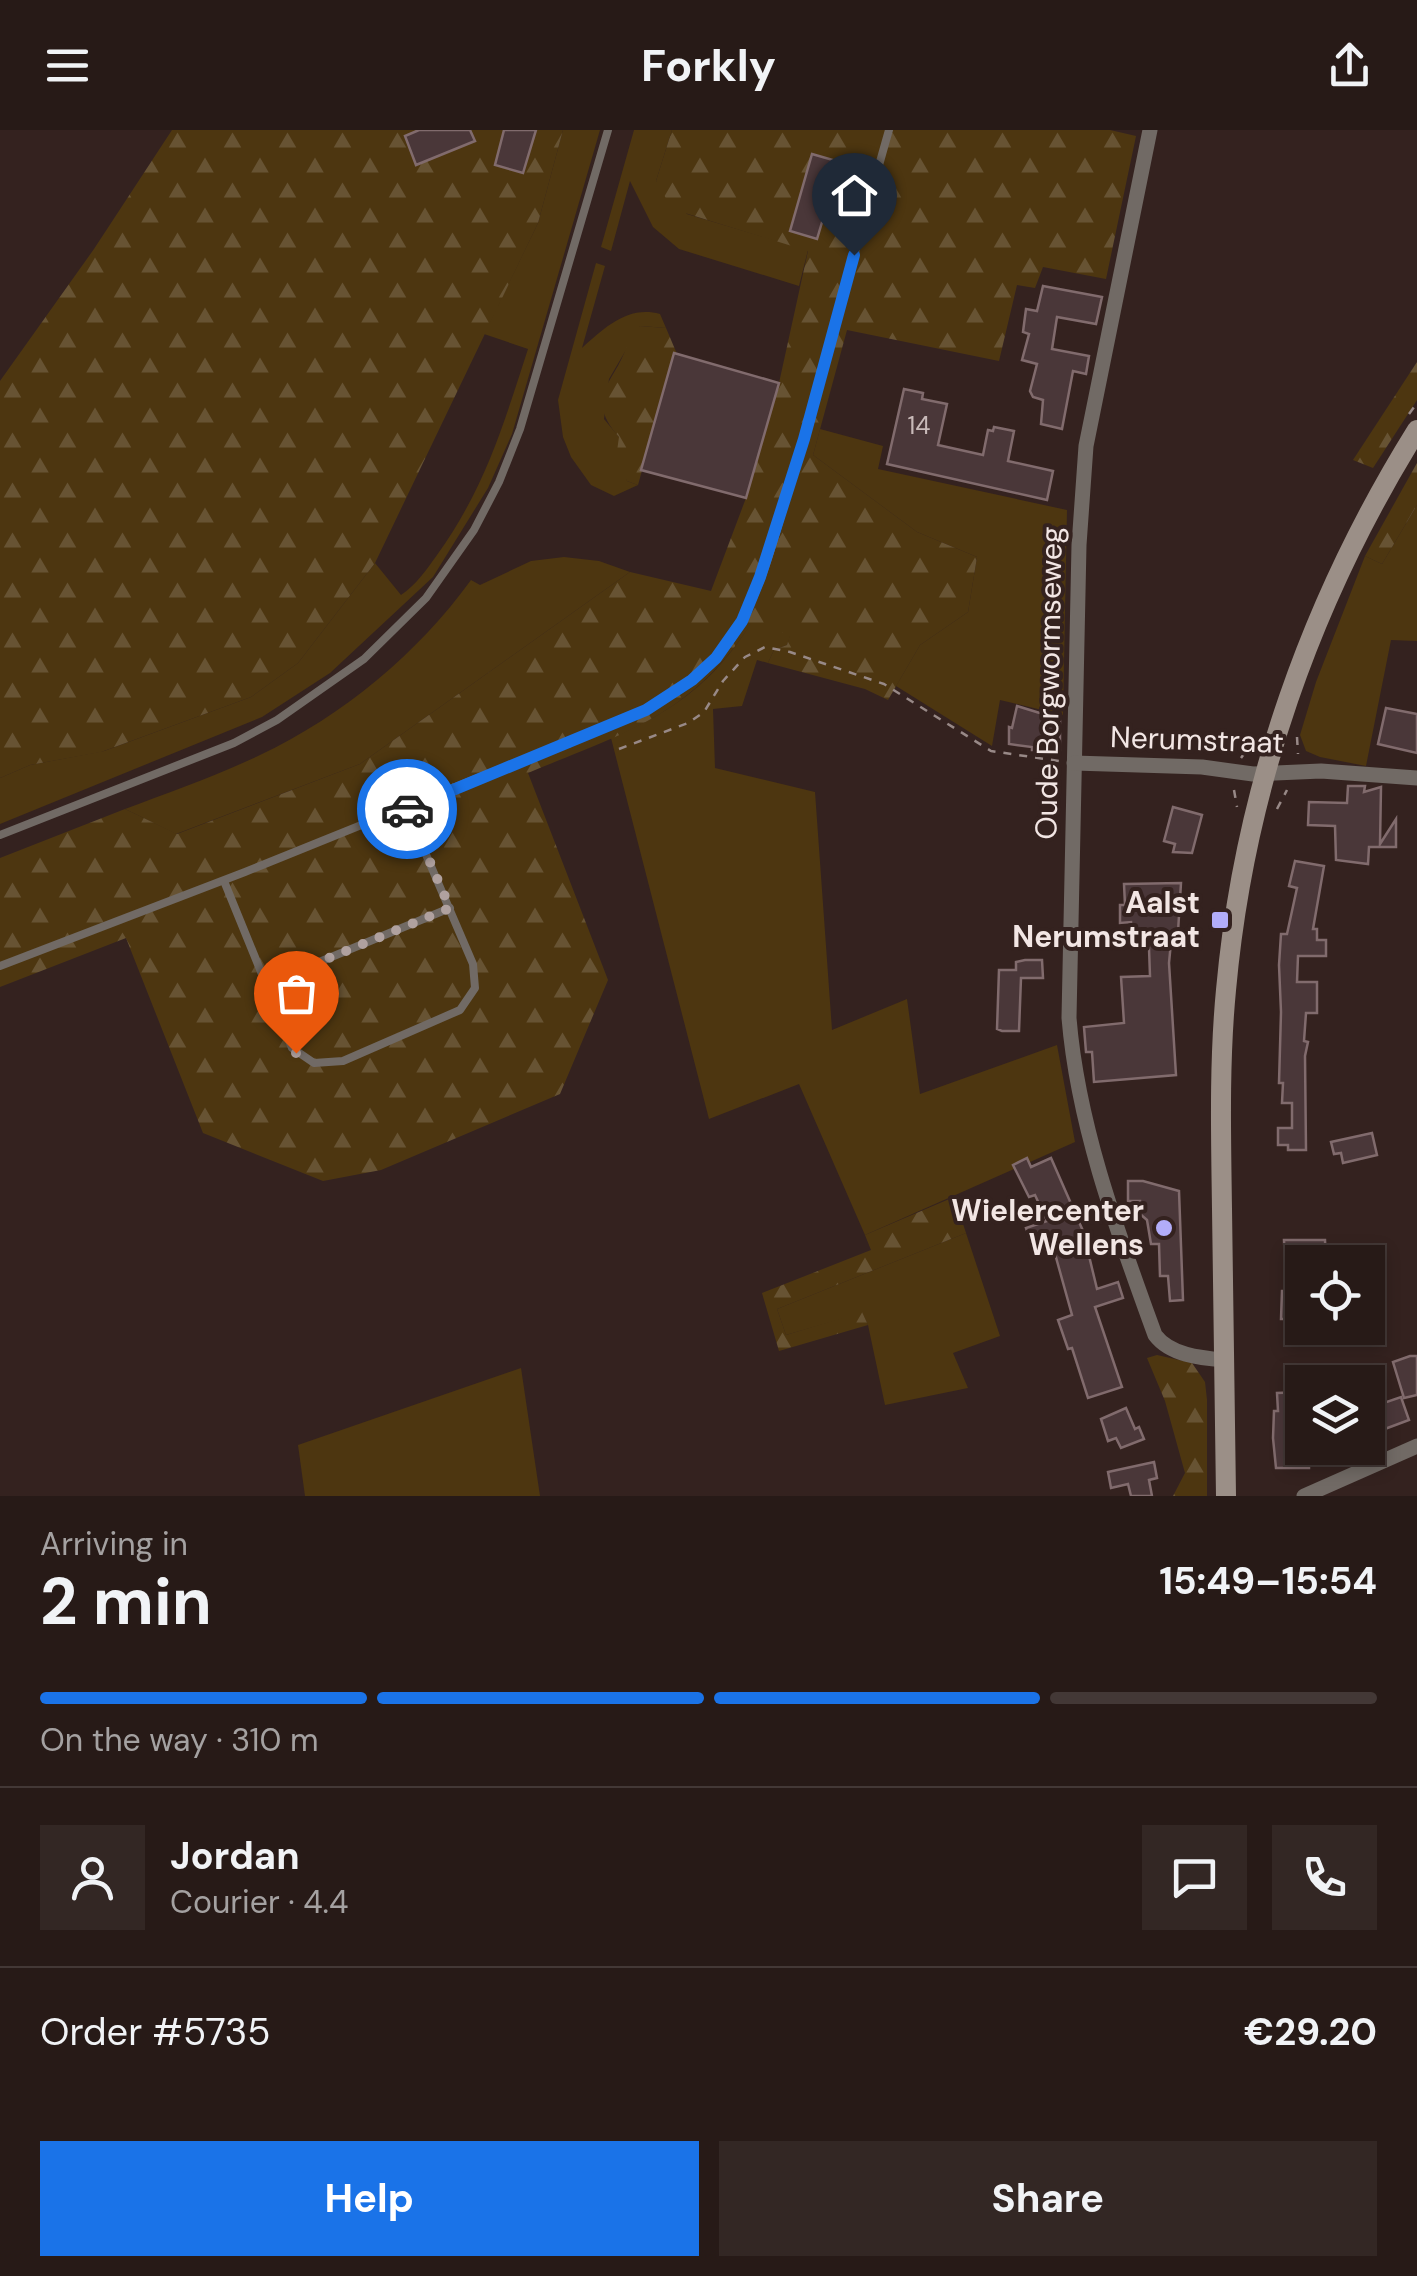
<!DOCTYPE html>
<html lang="en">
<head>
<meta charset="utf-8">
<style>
  body { margin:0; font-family:"DM Sans",sans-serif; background:#332724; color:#f1f3f6; height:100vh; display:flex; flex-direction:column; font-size:38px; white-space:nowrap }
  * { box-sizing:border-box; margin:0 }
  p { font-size:32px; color:#a4a1a1 }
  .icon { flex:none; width:55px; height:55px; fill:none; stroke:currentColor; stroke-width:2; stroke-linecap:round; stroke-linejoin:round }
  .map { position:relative; height:1366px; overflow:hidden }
  .panel { display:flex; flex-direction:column; background:#271a17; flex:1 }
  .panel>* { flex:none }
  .fabs { position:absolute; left:1285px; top:1115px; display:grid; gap:20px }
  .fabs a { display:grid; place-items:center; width:100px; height:100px; border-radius:0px; background:#271a17; box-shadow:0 5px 15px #0003,0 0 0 2px #433836; font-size:50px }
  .pin { position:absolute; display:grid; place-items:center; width:85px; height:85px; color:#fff; margin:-102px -42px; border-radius:50% 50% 50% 0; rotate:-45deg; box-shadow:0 0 10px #0007 }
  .pin .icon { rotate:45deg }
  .courier { position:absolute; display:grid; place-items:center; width:100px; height:100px; margin:-50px; border:8px solid #1a73e8; border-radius:50%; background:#fff; color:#222; box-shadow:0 2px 12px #0007 }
  .headline em { font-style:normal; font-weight:700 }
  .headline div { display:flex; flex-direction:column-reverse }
  .headline { display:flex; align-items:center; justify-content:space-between; height:170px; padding:0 40px }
  h1 { font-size:65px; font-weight:700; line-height:75px }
  .bar { display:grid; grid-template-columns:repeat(4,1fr); gap:15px 10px; align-content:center; height:120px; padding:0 40px }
  .bar i { height:12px; border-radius:8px; background:#433836 }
  .bar .selected { background:#1a73e8 }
  .bar p { grid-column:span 4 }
  .line { display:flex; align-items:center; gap:25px; padding:0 40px; border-top:2px solid #433836 }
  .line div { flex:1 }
  .round { display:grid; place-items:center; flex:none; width:105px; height:105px; border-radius:0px; background:#332724 }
  .primary-button { display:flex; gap:20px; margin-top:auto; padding:20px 40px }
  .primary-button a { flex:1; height:115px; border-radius:0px; background:#1a73e8; color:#fff; font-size:40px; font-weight:700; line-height:115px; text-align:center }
  .primary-button a+a { background:#332724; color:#f1f3f6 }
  header { display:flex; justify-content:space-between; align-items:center; height:130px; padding:0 40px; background:#271a17; font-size:45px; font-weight:700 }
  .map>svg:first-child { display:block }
</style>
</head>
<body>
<header><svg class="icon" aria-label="menu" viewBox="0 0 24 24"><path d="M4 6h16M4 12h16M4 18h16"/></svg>Forkly<svg class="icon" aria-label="share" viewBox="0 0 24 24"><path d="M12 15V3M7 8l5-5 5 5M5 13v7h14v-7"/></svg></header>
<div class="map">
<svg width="1417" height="1366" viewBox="0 0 1417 1366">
  <defs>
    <pattern id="forest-firs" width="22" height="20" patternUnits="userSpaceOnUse" patternTransform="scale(2.5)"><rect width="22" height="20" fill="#4d3610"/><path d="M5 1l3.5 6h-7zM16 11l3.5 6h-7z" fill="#675333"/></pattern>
  </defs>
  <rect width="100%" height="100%" fill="#34221f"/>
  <g fill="#4d3610">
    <path d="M563,0H600L512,304L488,358L433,447L330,543L262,587L0,694V648L30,635L104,621L251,567L298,533L375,433L401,465C416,455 427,439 437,425C485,358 503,296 528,219L484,204L538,93Z"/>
    <polygon points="634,0 672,0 656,51 687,84 808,120 799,156 679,119 653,97 630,51 611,121 601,117"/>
    <path d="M596,133L605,136L582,218C604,198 628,175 660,184L666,198L640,196L609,249L604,289L619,307L627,351L638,355L614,366L591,355L571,327L563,307L558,270Z"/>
    <polygon points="820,299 883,316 878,339 1067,380 1063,585 1000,570 992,616 896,556 920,515 968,482 977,427 917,402 813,325"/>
    <polygon points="1417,375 1417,511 1391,510 1366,636 1320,627 1306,621 1300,605 1316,552 1365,426 1382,434"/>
    <path d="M564,427L599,431L630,442L360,634L176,704L125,679C170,662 216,646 260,625C343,586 418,523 471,450L480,455L531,431Z"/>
    <path d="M751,493L791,504L787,515L774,520L768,533L757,530L742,576L713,579L715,638L815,662L832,900L907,869L920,964L1057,915L1075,1012L865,1105L799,954L709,989L611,608C674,581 714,552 751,493Z"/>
    <polygon points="966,1103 1000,1206 953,1223 968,1258 885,1275 868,1195 862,1183 786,1205 777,1179"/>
    <polygon points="521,1238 540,1366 305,1366 298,1315"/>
  </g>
  <g fill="url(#forest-firs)">
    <polygon points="172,0 563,0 538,93 375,433 298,533 251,567 101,622 30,635 0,648 0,251 94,119"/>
    <path d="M672,0H1110L1136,6L1106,149L1043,137L1035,158L1017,155L999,231L847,200L813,325L917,402L977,427L968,482L920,515L888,570L865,559L768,533L774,520L787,515L790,505L751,494C689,587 626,602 528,643L608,850L560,964L381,1040L323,1051L203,1003L126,808L0,857V728L125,679L177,704L360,634L630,442L711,461L746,368L779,253L808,121L672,79L656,51Z"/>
    <path d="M640,196L666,198L677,224H674L638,355L627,351L616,328L619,307C579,261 624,249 629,204Z"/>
    <polygon points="1417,232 1417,270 1373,338 1353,330"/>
    <polygon points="1417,333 1417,375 1382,434 1365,426"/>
    <polygon points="954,1067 966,1103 777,1179 786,1205 862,1182 868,1195 779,1221 762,1163 871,1120 865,1105"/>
    <polygon points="1157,1225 1192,1233 1205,1252 1207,1270 1207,1366 1173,1366 1185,1343 1165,1271 1147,1228"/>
  </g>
  <g fill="#4a3739" stroke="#816b6d" stroke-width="2.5">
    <polygon points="419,0 470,0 475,11 416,35 405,6"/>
    <polygon points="504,0 536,0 523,43 495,35"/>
    <polygon points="812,24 840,32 817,109 790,101"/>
    <polygon points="1043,156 1102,167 1096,194 1057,187 1052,219 1089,226 1086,244 1073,241 1062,299 1041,294 1043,270 1033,267 1030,261 1037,234 1022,230 1029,204 1023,202 1026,179 1037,181"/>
    <polygon points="674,223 779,253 746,368 641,340"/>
    <polygon points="904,259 923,263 922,269 947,274 938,315 983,325 988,300 993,301 994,297 1014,301 1008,331 1053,341 1047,370 887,334"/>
    <polygon points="1017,576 1043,584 1043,590 1060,590 1060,620 1032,620 1032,617 1009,614 1009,597 1012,598"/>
    <polygon points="1386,578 1417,584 1417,623 1378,614"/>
    <polygon points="1348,656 1365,656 1364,662 1381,657 1380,714 1396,689 1396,717 1369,717 1368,734 1336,730 1335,696 1308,695 1309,672 1347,673"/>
    <polygon points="1173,677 1202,685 1192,723 1173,722 1175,714 1164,711"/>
    <polygon points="1295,731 1324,736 1313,799 1317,799 1317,810 1326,810 1326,826 1298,826 1297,852 1317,852 1317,883 1306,883 1304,911 1308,912 1305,926 1306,1020 1288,1020 1288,1015 1278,1015 1278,998 1292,998 1292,973 1282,973 1283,953 1279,953 1281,882 1279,835 1281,804 1287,804 1297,758 1289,756"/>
    <polygon points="1181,753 1178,802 1172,802 1169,833 1176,945 1094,952 1092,922 1086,922 1084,897 1124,893 1121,847 1150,846 1149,818 1136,818 1136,802 1131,802 1131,792 1120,793 1120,775 1125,775 1124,754"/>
    <polygon points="1025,830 1042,830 1043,848 1021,848 1019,901 1002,901 997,899 999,840 1016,840 1016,832"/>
    <polygon points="1372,1003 1377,1025 1343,1033 1341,1023 1334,1024 1331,1012"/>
    <polygon points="1027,1028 1031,1037 1051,1028 1083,1101 1097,1159 1118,1152 1123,1168 1095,1177 1122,1257 1088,1268 1072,1218 1068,1219 1058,1190 1072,1185 1052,1113 1034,1120 1026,1098 1047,1091 1035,1065 1029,1067 1013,1035"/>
    <polygon points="1128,1051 1143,1051 1179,1061 1183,1170 1170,1171 1168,1146 1160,1146 1159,1114 1151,1114 1147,1090 1140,1084 1140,1071 1128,1071"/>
    <polygon points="1284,1110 1325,1110 1326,1132 1285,1134"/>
    <polygon points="1282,1161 1302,1161 1302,1189 1281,1189"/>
    <polygon points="1410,1226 1417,1226 1417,1265 1404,1268 1393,1232"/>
    <polygon points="1368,1250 1378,1275 1401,1267 1409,1290 1374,1303 1368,1284"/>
    <polygon points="1302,1262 1302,1318 1309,1318 1309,1338 1276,1338 1273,1308 1274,1281 1278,1281 1277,1263"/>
    <polygon points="1126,1278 1135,1299 1139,1297 1144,1309 1121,1318 1116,1308 1108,1311 1101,1289"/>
    <polygon points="1154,1332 1157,1348 1149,1350 1152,1366 1131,1366 1128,1354 1111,1358 1108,1342"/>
  </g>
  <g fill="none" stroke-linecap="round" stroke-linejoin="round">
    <g stroke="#988987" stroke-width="2.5" stroke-dasharray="8 8" stroke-linecap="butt">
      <polyline points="1409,284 1417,273"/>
      <polyline points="1297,607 1298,624"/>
      <polyline points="619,619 688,593 704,582 723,551 745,527 765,517 790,522 884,554 991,621 1059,631"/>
      <polyline points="1241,628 1257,606"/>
      <polyline points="1234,660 1237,677"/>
      <polyline points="1277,679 1287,660"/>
    </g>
    <g stroke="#716a65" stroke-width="8">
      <polyline points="0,705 234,613 277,590 364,529 426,468 474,400 499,352 520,299 608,0"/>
      <polyline points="224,751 292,918 314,933 343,931 460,880 475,858 473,834 406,678"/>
      <path d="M0,836L245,742L646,580C679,562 711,540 732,508C763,460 777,398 793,344C827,230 856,115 889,0"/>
      <polyline points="266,854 450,778"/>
    </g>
    <g stroke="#716a65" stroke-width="15">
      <path d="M1150,0L1086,316L1079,415L1069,888C1078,997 1118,1103 1155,1205C1170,1225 1200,1228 1224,1230"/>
      <polyline points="1074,633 1202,637 1253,644 1321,641 1417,648"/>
      <polyline points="1304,1366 1417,1316"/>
    </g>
    <path stroke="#9b8f87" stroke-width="20" d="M1226,1366C1225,1270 1223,1175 1222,1079C1221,1006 1219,933 1226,860C1244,660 1311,470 1417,300"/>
  </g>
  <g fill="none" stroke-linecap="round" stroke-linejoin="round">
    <polyline stroke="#b0a19f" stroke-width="10" stroke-dasharray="0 18" points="296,923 266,854 450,778 407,679"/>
    <polyline stroke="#1a73e8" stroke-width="12" points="407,679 646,580 692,550 716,528 742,491 760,447 804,309 854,125"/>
  </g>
  <g fill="#b2adf9" stroke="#34221f" stroke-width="4">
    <rect x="1210" y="780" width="20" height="20" rx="5"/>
    <circle cx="1164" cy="1098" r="10"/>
  </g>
  <g text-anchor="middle" stroke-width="8" stroke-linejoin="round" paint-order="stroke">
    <g font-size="25" fill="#c8bab9">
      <text x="919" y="304">14</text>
    </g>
    <g font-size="30" fill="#f2e6e4" stroke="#34221f">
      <text transform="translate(1049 553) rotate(-89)" y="10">Oude Borgwormseweg</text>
      <text transform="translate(1197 610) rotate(2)" y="10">Nerumstraat</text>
    </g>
    <g font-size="30" font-weight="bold" fill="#f2e6e4" stroke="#34221f" text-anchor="end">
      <text x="1200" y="783">Aalst<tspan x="1200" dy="34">Nerumstraat</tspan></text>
      <text x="1144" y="1091">Wielercenter<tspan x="1144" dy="34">Wellens</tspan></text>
    </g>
  </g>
</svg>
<div class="fabs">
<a><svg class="icon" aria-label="locate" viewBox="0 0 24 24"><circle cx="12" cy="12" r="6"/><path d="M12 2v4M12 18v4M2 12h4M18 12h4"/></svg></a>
<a><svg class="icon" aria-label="layers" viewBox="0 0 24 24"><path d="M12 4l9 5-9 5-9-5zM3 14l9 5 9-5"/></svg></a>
</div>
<div class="pin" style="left:296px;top:923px;background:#ea580c"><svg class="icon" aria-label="bag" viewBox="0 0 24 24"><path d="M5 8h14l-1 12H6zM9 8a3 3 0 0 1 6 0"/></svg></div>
<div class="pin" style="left:854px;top:125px;background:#1f2937"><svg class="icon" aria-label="home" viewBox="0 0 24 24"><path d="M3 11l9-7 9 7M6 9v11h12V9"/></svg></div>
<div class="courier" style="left:407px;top:679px"><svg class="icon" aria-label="car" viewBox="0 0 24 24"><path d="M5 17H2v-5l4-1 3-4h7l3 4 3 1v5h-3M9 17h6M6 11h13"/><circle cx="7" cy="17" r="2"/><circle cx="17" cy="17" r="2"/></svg></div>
</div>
<section class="panel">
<div class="headline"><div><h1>2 min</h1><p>Arriving in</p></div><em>15:49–15:54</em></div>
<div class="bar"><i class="selected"></i><i class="selected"></i><i class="selected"></i><i></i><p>On the way · 310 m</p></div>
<div class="line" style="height:180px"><a class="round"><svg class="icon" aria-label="person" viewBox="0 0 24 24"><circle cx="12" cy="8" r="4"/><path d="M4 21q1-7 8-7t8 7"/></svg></a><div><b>Jordan</b><p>Courier · 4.4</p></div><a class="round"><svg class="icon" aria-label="chat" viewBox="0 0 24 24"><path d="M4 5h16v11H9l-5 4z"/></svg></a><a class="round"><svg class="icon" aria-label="phone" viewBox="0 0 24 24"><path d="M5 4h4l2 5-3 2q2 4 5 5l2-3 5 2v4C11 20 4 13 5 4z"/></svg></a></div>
<div class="line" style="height:130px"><div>Order #5735</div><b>€29.20</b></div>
<div class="primary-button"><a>Help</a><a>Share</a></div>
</section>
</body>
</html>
